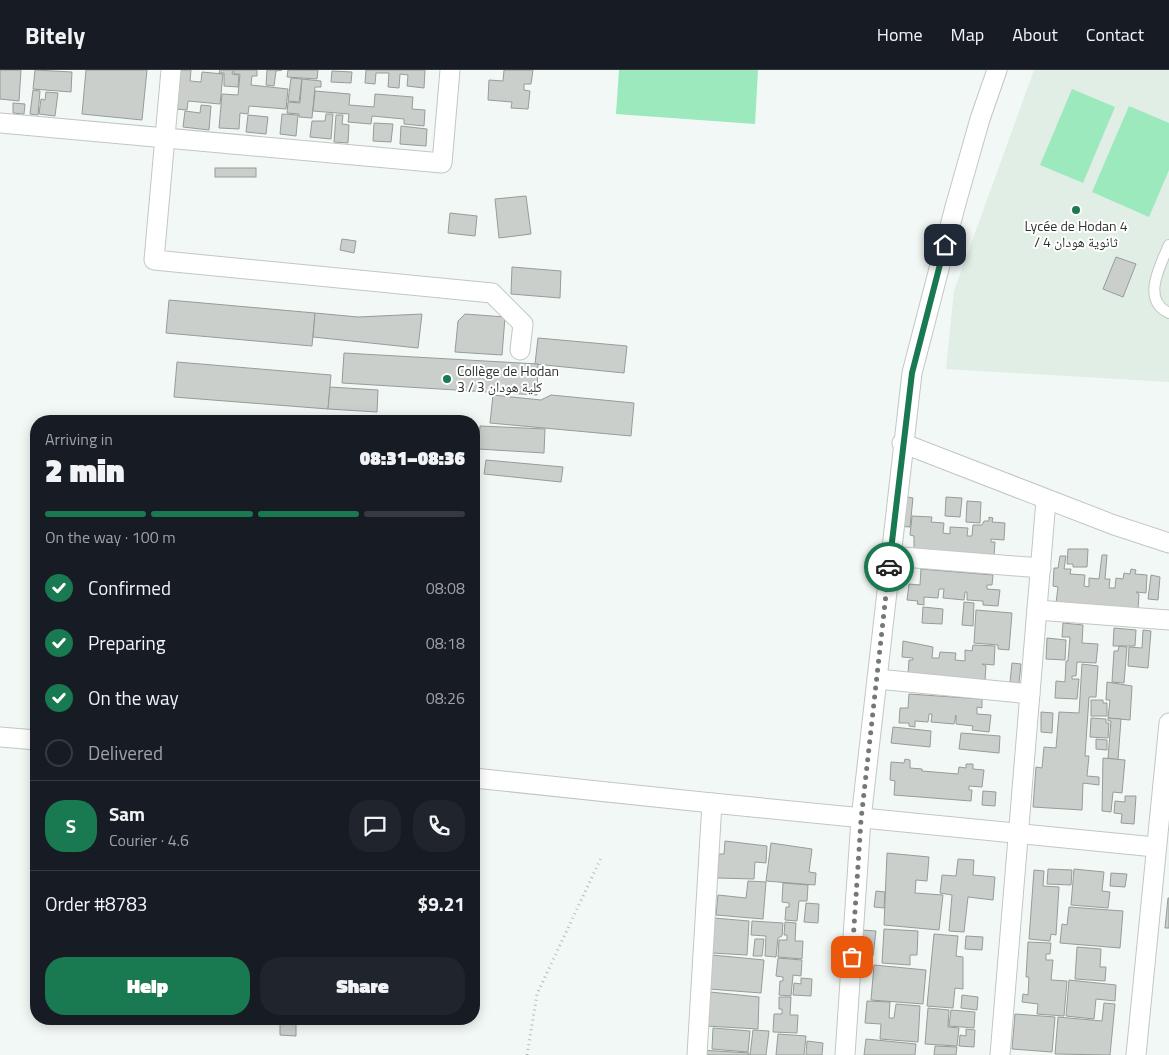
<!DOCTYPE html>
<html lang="en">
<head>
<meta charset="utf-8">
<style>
  body { margin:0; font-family:"Titillium Web","Noto Naskh Arabic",sans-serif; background:#20242c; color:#f1f3f6; height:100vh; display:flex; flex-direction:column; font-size:19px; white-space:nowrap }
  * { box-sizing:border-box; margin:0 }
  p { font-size:16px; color:#9ea1a6 }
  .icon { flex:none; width:28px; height:28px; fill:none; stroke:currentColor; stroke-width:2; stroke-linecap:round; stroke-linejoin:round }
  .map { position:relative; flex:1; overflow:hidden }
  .panel { position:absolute; left:30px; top:345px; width:450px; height:610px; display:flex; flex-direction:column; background:#171b24; border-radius:20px; box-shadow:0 2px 12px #0003 }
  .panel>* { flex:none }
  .pin { position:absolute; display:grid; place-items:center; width:42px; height:42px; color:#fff; margin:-21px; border-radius:10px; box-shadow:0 2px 8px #0006 }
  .courier { position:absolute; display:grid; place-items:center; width:50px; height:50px; margin:-25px; border:4px solid #197950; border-radius:50%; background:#fff; color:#222; box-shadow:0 1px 6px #0007 }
  .overview em { font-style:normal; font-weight:800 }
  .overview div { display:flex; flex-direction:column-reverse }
  .overview { display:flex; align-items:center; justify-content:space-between; height:85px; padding:0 15px }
  h1 { font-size:32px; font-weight:800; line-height:38px }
  .bar { display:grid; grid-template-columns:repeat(4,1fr); gap:8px 5px; align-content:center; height:60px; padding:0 15px }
  .bar i { height:6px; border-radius:4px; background:#363941 }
  .bar .active { background:#197950 }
  .bar p { grid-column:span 4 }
  .line { display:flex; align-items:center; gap:12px; padding:0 15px; border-top:1px solid #363941 }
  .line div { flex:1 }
  .round { display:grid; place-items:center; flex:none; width:52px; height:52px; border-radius:20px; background:#20242c }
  ol { padding:0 15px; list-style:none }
  li { display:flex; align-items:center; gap:15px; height:55px }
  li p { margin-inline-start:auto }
  li .icon { padding:5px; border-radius:50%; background:#197950; color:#fff; stroke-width:4 }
  li:last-child { color:#9ea1a6 }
  li i { width:28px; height:28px; border:2px solid #363941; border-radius:50% }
  .button { display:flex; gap:10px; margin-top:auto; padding:10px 15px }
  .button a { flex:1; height:58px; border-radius:20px; background:#197950; color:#fff; font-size:20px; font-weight:800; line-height:58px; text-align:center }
  .button a+a { background:#20242c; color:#f1f3f6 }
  header { display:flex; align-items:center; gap:30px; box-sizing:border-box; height:70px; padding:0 25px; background:#171b24; border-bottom:1px solid #363941 }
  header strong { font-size:24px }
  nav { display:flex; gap:28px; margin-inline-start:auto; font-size:18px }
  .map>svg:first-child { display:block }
</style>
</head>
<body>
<header>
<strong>Bitely</strong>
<nav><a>Home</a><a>Map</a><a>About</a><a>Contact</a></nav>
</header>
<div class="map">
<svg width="1169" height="985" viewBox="0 0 1169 985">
  <rect width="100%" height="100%" fill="#f2f8f5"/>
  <polygon fill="#e0eee6" points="1034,0 1169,0 1169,312 946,299 954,221"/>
  <g fill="#9ce9be">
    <polygon points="619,0 758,0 755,54 616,44"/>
    <polygon points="1072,19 1115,37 1083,113 1040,95"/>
    <polygon points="1129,36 1169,53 1169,100 1149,147 1092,122"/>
  </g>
  <g fill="#cacfcc" stroke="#969c98">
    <polygon points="0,0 21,0 19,31 0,29"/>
    <polygon points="35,0 72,2 71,22 33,19"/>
    <polygon points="86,0 147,0 142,50 82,44"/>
    <polygon points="179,0 191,0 190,11 201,12 202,2 223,4 220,34 188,31 187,40 175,39"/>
    <polygon points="220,0 233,0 232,4 239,5 238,17 224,16 224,3 219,3"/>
    <polygon points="234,0 257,0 257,6 252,6 251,15 288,19 286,39 249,36 248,44 240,43 239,59 219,58 222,24 238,25 240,4 234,4"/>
    <polygon points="267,0 282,0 276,1 274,16 266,15"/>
    <polygon points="288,0 318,0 317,9 287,7"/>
    <polygon points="366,0 425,0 424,18 407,16 408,5 400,4 399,18 388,17 389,3 376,3 375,14 365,13"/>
    <polygon points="504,0 533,0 531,14 524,14 524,20 530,21 528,39 511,38 512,32 488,30 489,10 503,11"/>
    <polygon points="332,1 352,2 351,13 331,12"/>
    <polygon points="291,8 302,9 299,32 288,31"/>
    <polygon points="302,9 321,11 321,17 315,17 312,48 299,47 299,44 287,43 288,32 300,33"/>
    <polygon points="33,20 40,21 38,45 30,44"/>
    <polygon points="315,21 350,24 349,35 374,37 375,24 413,27 412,39 425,40 424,56 404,54 404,49 372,46 371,54 348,52 349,44 313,41"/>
    <polygon points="46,22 58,23 55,46 39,44 41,29 45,30"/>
    <polygon points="13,33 25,34 24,44 13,43"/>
    <polygon points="201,35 211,36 209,60 183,57 185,41 200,43"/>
    <polygon points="282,44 298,45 296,66 280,64"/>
    <polygon points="326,44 333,44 331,69 310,67 312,51 325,51"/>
    <polygon points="248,45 268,47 266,64 246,62"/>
    <polygon points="336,45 343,45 342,54 349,55 348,73 334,72"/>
    <polygon points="374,53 393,54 391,72 373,71"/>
    <polygon points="401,56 427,59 426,76 400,74"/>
    <rect x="215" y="98" width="41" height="9"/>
    <polygon points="526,126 531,164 499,168 495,129"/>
    <polygon points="450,143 477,146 475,166 448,163"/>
    <polygon points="342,169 356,171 354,183 340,180"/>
    <polygon points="1116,187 1136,194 1123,227 1103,219"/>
    <polygon points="512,197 561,201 560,228 511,224"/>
    <polygon points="169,230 315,243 312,276 166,263"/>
    <polygon points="315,243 358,247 422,244 418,278 313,267"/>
    <polygon points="465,244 505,247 502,285 455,282 458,251"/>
    <polygon points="538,268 627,276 624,303 535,294"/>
    <polygon points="344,283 538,294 537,325 342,313"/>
    <polygon points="177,292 331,305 328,339 174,327"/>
    <polygon points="330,317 378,320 377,342 328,339"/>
    <polygon points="493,325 541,330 551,325 634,333 631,366 490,353"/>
    <polygon points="480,356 545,359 544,383 478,379"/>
    <polygon points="486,390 563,397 561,412 484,404"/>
    <polygon points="902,426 913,428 910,457 898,456"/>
    <polygon points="946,427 962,428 960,447 945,446"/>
    <polygon points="967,431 981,432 980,453 966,452"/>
    <polygon points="912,446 932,447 931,452 944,453 943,463 950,464 950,457 968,458 967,466 972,466 973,455 982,455 984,451 989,451 989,447 993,448 992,452 1005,453 1004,470 991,469 991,472 995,472 994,486 914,480 914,466 910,465"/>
    <polygon points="1068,479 1088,479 1087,497 1073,497 1073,494 1067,494"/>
    <polygon points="1102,485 1107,485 1105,509 1110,509 1109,518 1115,518 1116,508 1123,509 1124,503 1130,504 1131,499 1136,500 1135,504 1147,505 1146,523 1136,522 1139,524 1138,540 1056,533 1058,517 1053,516 1054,498 1058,498 1060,486 1066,486 1064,499 1071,499 1070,504 1085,505 1084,516 1089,517 1089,508 1099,509"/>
    <polygon points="921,499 993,505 992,515 987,515 987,519 1000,520 998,536 983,535 983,531 967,530 967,522 965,522 964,530 943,528 944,519 939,519 938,528 924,527 924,535 917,534 918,531 907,530 909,514 920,515"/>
    <polygon points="1151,505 1160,507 1158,530 1148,529"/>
    <polygon points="964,532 974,533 973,556 962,555"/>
    <polygon points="923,537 943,539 942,554 922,553"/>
    <polygon points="976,540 1012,543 1009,580 998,579 998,575 974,573"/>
    <polygon points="1063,553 1083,555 1082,573 1098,574 1096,593 1077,592 1076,606 1072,606 1072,609 1079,609 1077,629 1055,628 1056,611 1065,612 1066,591 1068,591 1070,567 1062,567"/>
    <polygon points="1114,558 1136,560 1135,576 1113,576"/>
    <polygon points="1143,560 1151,561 1148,598 1128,596 1129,577 1142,578"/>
    <polygon points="1047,568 1066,570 1065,590 1046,589"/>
    <polygon points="903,571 933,577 932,588 939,588 940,582 956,583 955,590 965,591 965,580 972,581 973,575 995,576 994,595 982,594 986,596 985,610 908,604 909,590 913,590 913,588 902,587"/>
    <polygon points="1119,576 1127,577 1124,613 1112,612 1114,581 1118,581"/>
    <polygon points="1012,593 1021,594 1019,613 1010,612"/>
    <polygon points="1082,594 1098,596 1096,627 1089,627 1085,686 1089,686 1087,706 1099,707 1099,715 1083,713 1082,740 1033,737 1036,697 1042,698 1044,677 1056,678 1059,642 1079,643"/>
    <polygon points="1107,612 1132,616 1130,650 1108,648 1110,630 1106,630"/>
    <polygon points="909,624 982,629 982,638 977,637 977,644 991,645 989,662 972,660 973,656 956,654 956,645 954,654 931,652 932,644 929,644 928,652 915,651 915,657 909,656 909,653 899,653 900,638 908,638"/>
    <polygon points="1091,630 1103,630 1103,633 1107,633 1107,646 1091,646"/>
    <polygon points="1041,642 1053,643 1052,663 1041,662"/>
    <polygon points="1091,648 1106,649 1106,653 1109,653 1108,668 1090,667"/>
    <polygon points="1108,648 1121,649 1118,690 1108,688 1111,651 1108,651"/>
    <polygon points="893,657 931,661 930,677 891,673"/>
    <polygon points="961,663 1000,666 999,683 959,679"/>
    <polygon points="1096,669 1107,670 1107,680 1096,679"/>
    <polygon points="1103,688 1125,690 1122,723 1113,722 1111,742 1102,741"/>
    <polygon points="905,689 910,690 910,698 922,699 922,701 958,704 959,697 966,698 966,694 973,694 973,699 984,700 982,717 969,716 969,720 972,720 971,731 894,725 895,711 890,710 891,692 904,693"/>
    <polygon points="983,721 996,722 995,736 982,735"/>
    <polygon points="1125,726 1136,726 1134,754 1121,753 1122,744 1114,743 1115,731 1125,732"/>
    <polygon points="725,771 767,776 766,793 755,792 754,809 717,808 719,784 724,784"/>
    <polygon points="771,773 812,779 809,802 816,803 815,815 766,811"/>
    <polygon points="887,783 929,787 927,811 916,810 915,823 943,825 939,860 884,855"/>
    <polygon points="958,789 974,790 973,805 995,807 993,830 968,827 964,862 949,861 952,825 940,823 942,805 956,806"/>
    <polygon points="1048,799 1072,800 1071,815 1047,814"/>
    <polygon points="1074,799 1104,802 1102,821 1110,822 1108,838 1071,835"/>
    <polygon points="1034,800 1044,801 1043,816 1059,817 1056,865 1051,864 1050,871 1029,869"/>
    <polygon points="1111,803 1127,804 1125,817 1110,816"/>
    <polygon points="748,811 766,812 763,849 716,845 718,825 746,828"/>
    <polygon points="783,813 808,815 807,831 799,831 797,851 785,850 786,837 789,837 789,833 782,832"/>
    <polygon points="876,821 885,822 884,838 874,837"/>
    <polygon points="1168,828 1169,828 1169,858 1165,858"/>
    <polygon points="806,833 819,834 818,853 804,852"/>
    <polygon points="1069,837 1123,841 1120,878 1060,873 1062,854 1067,855"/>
    <polygon points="714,848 749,851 747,885 712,883"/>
    <polygon points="752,851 783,853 782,866 778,868 776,887 765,886 766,866 751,865"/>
    <polygon points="785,852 796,853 795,871 803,871 802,889 778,887 779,870 787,870 787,865 784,865"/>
    <polygon points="884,859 918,861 917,885 910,885 910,895 882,893"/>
    <polygon points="862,860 876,861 873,886 859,885"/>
    <polygon points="934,864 958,866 956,886 963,887 963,919 955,918 953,938 927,936"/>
    <polygon points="966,866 983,867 982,880 965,879"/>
    <polygon points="755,869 764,869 762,886 753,886"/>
    <polygon points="1028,872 1051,873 1050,884 1046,884 1046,890 1053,890 1051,910 1067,911 1064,946 1037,944 1038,934 1022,932 1023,924 1028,925 1029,907 1026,907"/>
    <polygon points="1077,877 1101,879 1100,897 1106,897 1105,911 1075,909"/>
    <polygon points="712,885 764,890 761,923 709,919"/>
    <polygon points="778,888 802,890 801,906 793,905 791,926 779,925 780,911 783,911 783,907 776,906"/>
    <polygon points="874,895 926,900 923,934 871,930"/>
    <polygon points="801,908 812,909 811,926 793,925 794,913 801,914"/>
    <polygon points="1069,910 1116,915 1115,931 1096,929 1094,949 1066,946"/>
    <polygon points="710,922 759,927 758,959 706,956"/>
    <polygon points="962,925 978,927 977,940 961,938"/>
    <polygon points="779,927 791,927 790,945 798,945 797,963 773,962 774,944 782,944 782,939 779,939"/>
    <polygon points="867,931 890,932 889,948 894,948 896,934 920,936 918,972 880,969 881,954 865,953"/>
    <polygon points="1104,933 1115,934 1110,985 1055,984 1058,947 1102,951"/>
    <polygon points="928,938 949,940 948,957 959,958 957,976 925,974"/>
    <polygon points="951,940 975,942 974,958 949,956"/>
    <polygon points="1015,944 1055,947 1052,982 1012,979"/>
    <polygon points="280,949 296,950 296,966 280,965"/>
    <polygon points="713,958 750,961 748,982 712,979"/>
    <polygon points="966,959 975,960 974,977 959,976 960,965 966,966"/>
    <polygon points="753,960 769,961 766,985 750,985"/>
    <polygon points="778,964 806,966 804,985 776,985"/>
    <polygon points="866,969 916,974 915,985 864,985"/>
    <polygon points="807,971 823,973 822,985 806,985"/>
    <polygon points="935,976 957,977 956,985 934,985"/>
    <polygon points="700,980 749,983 749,985 700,985"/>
  </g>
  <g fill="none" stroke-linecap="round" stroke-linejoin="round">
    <g stroke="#c2c7c4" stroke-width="12">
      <path id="service" d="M1169,175C1160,196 1141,230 1169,243"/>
    </g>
    <g stroke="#c2c7c4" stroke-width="21">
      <g id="minor">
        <polyline points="171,0 154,190 492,223 523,254 520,280"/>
        <polyline points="0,53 442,93 450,0"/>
        <polyline points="902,373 1114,455 1169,473"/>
        <polyline points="890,486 1041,498"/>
        <polyline points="1037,540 1169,550"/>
        <polyline points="877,609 1030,624"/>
        <polyline points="0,667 36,670"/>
        <polyline points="474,708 712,733"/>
        <polyline points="697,985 712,733 1155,777"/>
        <polyline points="845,985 861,749 912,303 955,137 980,49 997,0"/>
        <polyline points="1000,985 1046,430"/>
        <polyline points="1136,985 1169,653"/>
      </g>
    </g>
    <polyline stroke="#b7bcba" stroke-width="3" stroke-dasharray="1 4" stroke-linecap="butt" points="527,985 537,924 601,788"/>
    <use href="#service" stroke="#fff" stroke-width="10"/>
    <use href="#minor" stroke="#fff" stroke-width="19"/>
  </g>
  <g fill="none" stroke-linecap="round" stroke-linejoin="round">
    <polyline stroke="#747876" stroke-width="5" stroke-dasharray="0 9" points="852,887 861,750 889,497"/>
    <polyline stroke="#197950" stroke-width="6" points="889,497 912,303 945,175"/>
  </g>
  <g fill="#197950" stroke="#fff" stroke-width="2">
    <circle cx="1076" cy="140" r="5"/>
    <circle cx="447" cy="309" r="5"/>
  </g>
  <g text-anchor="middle" stroke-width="4" stroke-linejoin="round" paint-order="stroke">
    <g font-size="14" fill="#303331" stroke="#fff">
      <text x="1076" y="161">Lycée de Hodan 4<tspan x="1076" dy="16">/ ثانوية هودان 4</tspan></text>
      <text x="457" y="306" text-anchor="start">Collège de Hodan<tspan x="457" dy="16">3 / كلية هودان 3</tspan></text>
    </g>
  </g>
</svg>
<div class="pin" style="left:852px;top:887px;background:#ea580c"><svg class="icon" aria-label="bag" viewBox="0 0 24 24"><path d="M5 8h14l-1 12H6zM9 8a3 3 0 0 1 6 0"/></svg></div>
<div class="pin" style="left:945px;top:175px;background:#1f2937"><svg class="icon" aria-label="home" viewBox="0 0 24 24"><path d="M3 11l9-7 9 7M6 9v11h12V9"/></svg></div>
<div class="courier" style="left:889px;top:497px"><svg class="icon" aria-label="car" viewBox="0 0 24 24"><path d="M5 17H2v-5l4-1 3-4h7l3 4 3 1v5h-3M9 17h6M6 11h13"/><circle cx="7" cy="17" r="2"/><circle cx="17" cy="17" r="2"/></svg></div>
<section class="panel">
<div class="overview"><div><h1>2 min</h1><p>Arriving in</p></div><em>08:31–08:36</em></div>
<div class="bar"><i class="active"></i><i class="active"></i><i class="active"></i><i></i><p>On the way · 100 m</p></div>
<ol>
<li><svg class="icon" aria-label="check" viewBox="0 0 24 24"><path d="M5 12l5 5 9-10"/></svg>Confirmed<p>08:08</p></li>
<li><svg class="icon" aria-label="check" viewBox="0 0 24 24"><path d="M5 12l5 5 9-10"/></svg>Preparing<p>08:18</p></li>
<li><svg class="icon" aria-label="check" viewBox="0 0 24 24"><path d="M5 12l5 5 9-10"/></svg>On the way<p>08:26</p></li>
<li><i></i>Delivered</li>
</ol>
<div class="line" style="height:90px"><b class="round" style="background:#197950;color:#fff">S</b><div><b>Sam</b><p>Courier · 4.6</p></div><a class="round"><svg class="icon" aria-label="chat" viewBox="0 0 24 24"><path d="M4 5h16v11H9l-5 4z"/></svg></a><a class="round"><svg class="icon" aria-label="phone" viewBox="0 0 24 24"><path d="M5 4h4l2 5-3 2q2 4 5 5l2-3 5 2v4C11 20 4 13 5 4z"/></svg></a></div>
<div class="line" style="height:65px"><div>Order #8783</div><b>$9.21</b></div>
<div class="button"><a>Help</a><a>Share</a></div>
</section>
</div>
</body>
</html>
